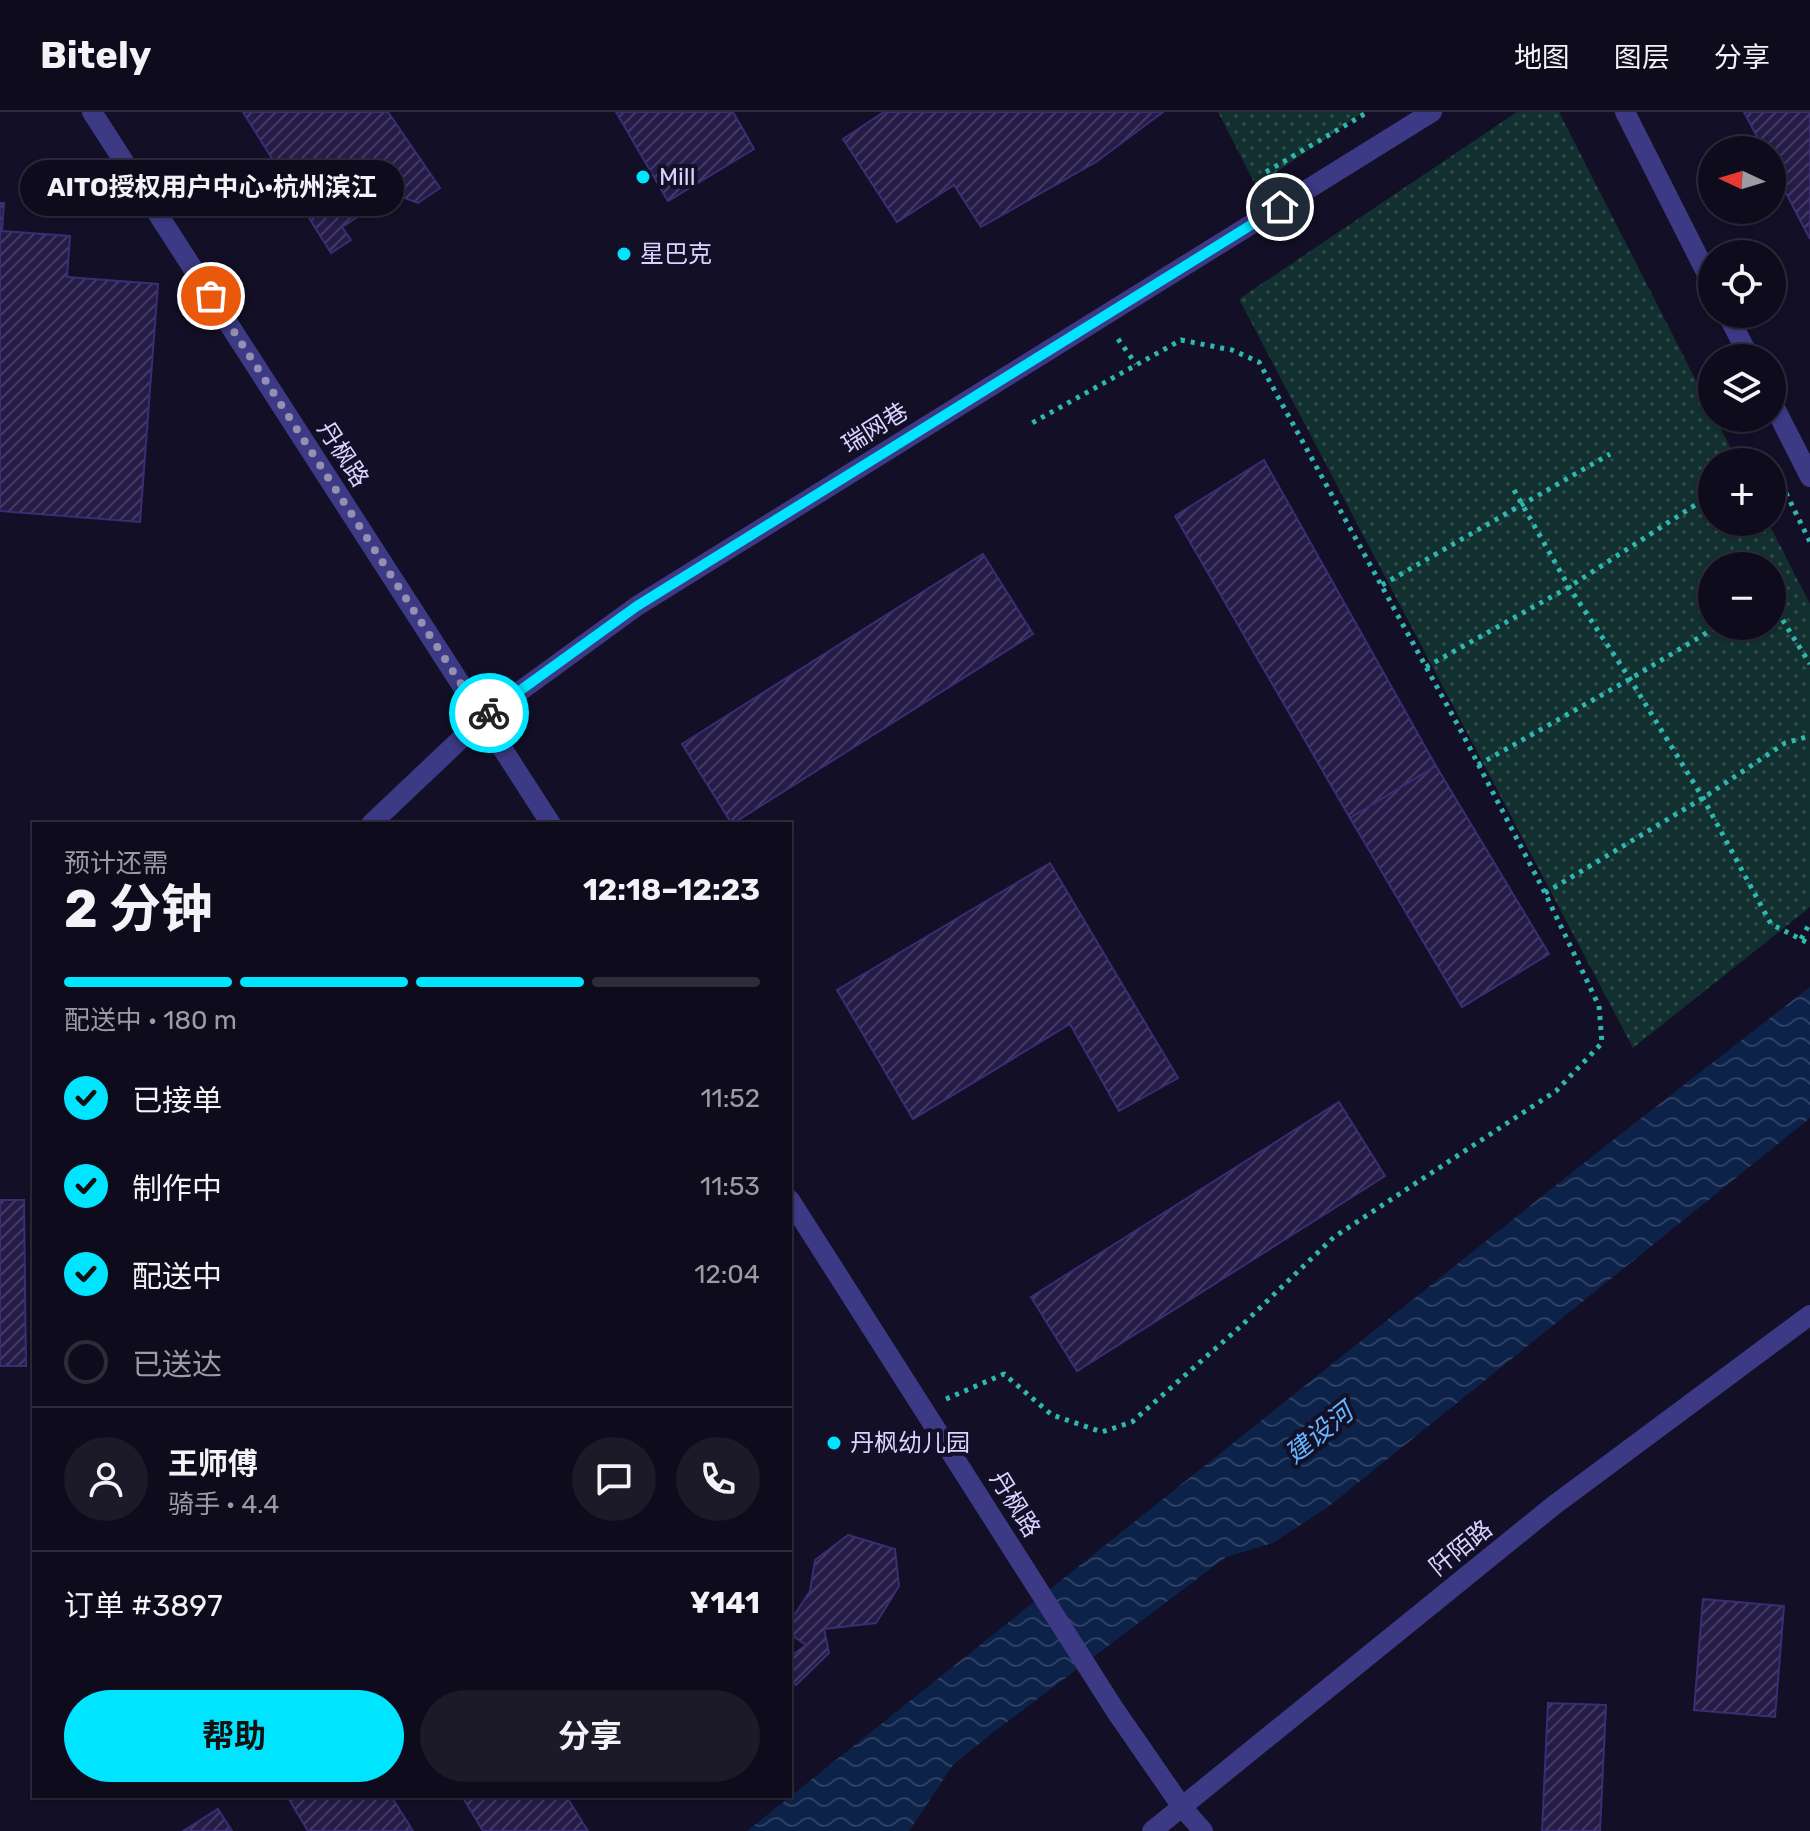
<!DOCTYPE html>
<html lang="zh">
<head>
<meta charset="utf-8">
<style>
  body { margin:0; font-family:Rubik,"Noto Sans SC",sans-serif; background:#1c1929; color:#f1f3f6; height:100vh; display:flex; flex-direction:column; font-size:30px; white-space:nowrap }
  * { box-sizing:border-box; margin:0 }
  p { font-size:26px; color:#9b9ba3 }
  .icon { flex:none; width:44px; height:44px; fill:none; stroke:currentColor; stroke-width:2; stroke-linecap:round; stroke-linejoin:round }
  .map { position:relative; flex:1; overflow:hidden }
  .drawer { position:absolute; left:32px; top:710px; width:760px; height:976px; display:flex; flex-direction:column; background:#0e0b1c; border-radius:0px; box-shadow:0 2px 6px #0004,0 0 0 2px #2e2b3b }
  .drawer>* { flex:none }
  .needle { width:52px; rotate:274deg }
  .controls { position:absolute; left:1698px; top:24px; display:grid; gap:16px }
  .controls a { display:grid; place-items:center; width:88px; height:88px; border-radius:50%; background:#0e0b1c; box-shadow:0 2px 6px #0004,0 0 0 2px #2e2b3b; font-size:40px }
  .pin { position:absolute; display:grid; place-items:center; width:68px; height:68px; color:#fff; margin:-34px; border:4px solid #fff; border-radius:50%; box-shadow:0 2px 8px #0007 }
  .courier { position:absolute; display:grid; place-items:center; width:80px; height:80px; margin:-40px; border:6px solid #00e5ff; border-radius:50%; background:#fff; color:#222; box-shadow:0 2px 10px #0007 }
  .bubble { position:absolute; height:56px; border-radius:28px; background:#0e0b1c; box-shadow:0 2px 6px #0004,0 0 0 2px #2e2b3b; font-size:26px; font-weight:700; line-height:56px; text-align:center }
  .headline em { font-style:normal; font-weight:700 }
  .headline div { display:flex; flex-direction:column-reverse }
  .headline { display:flex; align-items:center; justify-content:space-between; height:136px; padding:0 32px }
  h1 { font-size:52px; font-weight:700; line-height:60px }
  .bar { display:grid; grid-template-columns:repeat(4,1fr); gap:12px 8px; align-content:center; height:96px; padding:0 32px }
  .bar i { height:10px; border-radius:6px; background:#2e2b3b }
  .bar .selected { background:#00e5ff }
  .bar p { grid-column:span 4 }
  .line { display:flex; align-items:center; gap:20px; padding:0 32px; border-top:2px solid #2e2b3b }
  .line div { flex:1 }
  .round { display:grid; place-items:center; flex:none; width:84px; height:84px; border-radius:42px; background:#1c1929 }
  ol { padding:0 32px; list-style:none }
  li { display:flex; align-items:center; gap:24px; height:88px }
  li p { margin-inline-start:auto }
  li .icon { padding:8px; border-radius:50%; background:#00e5ff; color:#111; stroke-width:4 }
  li:last-child { color:#9b9ba3 }
  li i { width:44px; height:44px; border:4px solid #2e2b3b; border-radius:50% }
  .action { display:flex; gap:16px; margin-top:auto; padding:16px 32px }
  .action a { flex:1; height:92px; border-radius:48px; background:#00e5ff; color:#111; font-size:32px; font-weight:700; line-height:92px; text-align:center }
  .action a+a { background:#1c1929; color:#f1f3f6 }
  header { display:flex; align-items:center; gap:48px; box-sizing:border-box; height:112px; padding:0 40px; background:#0e0b1c; border-bottom:2px solid #2e2b3b }
  header strong { font-size:38px }
  nav { display:flex; gap:44px; margin-inline-start:auto; font-size:28px }
  .map>svg:first-child { display:block }
</style>
</head>
<body>
<header>
<strong>Bitely</strong>
<nav><a>地图</a><a>图层</a><a>分享</a></nav>
</header>
<div class="map">
<svg width="1810" height="1719" viewBox="0 0 1810 1719">
  <defs>
    <pattern id="grass-dots" width="8" height="8" patternUnits="userSpaceOnUse" patternTransform="scale(2)"><rect width="8" height="8" fill="#12302f"/><path d="M2 2h.1M6 6h.1" fill="none" stroke="#344d4e" stroke-width="1.8" stroke-linecap="round"/></pattern>
    <pattern id="water-waves" width="16" height="10" patternUnits="userSpaceOnUse" patternTransform="scale(2)"><rect width="16" height="10" fill="#0c2248"/><path d="M0 5q4-4 8 0t8 0" fill="none" stroke="#2f4163"/></pattern>
    <pattern id="building-hatch" width="6" height="6" patternUnits="userSpaceOnUse" patternTransform="scale(2)"><rect width="6" height="6" fill="#241b47"/><path d="M-1 1l2-2M0 6l6-6M5 7l2-2" fill="none" stroke="#433b63"/></pattern>
  </defs>
  <rect width="100%" height="100%" fill="#130f26"/>
  <g fill="url(#grass-dots)" fill-rule="evenodd">
    <polygon points="1218,0 1364,0 1256,74"/>
    <path d="M1517,0H1559L1712,300V306H1715L1738,350H1712V410H1768L1810,492V795L1633,936L1239,187ZM1712,454H1772V514H1712Z"/>
  </g>
  <polygon fill="url(#water-waves)" points="1810,875 1810,1006 1328,1395 1273,1431 1226,1445 995,1619 953,1653 909,1719 747,1719 1604,1035"/>
  <g fill="url(#building-hatch)" stroke="#3b2d73" stroke-width="2">
    <polygon points="243,0 388,0 440,76 418,91 394,82 342,115 351,128 331,141"/>
    <polygon points="616,0 733,0 754,37 668,89"/>
    <polygon points="884,0 1163,0 1096,50 981,115 954,73 897,110 843,27"/>
    <polygon points="1744,0 1810,0 1810,127 1772,54 1772,38 1764,38"/>
    <polygon points="0,91 4,91 2,119 70,124 67,165 158,172 140,410 0,399"/>
    <polygon points="1264,348 1436,654 1350,706 1175,404"/>
    <polygon points="983,442 1033,522 732,712 682,632"/>
    <polygon points="1436,654 1549,842 1462,895 1350,706"/>
    <polygon points="1050,751 1178,966 1119,999 1070,912 913,1007 837,878"/>
    <polygon points="1339,990 1385,1064 1077,1259 1031,1185"/>
    <polygon points="0,1088 24,1088 26,1254 0,1254"/>
    <polygon points="848,1423 895,1437 899,1474 876,1511 824,1517 829,1541 796,1573 790,1567 790,1545 806,1533 790,1522 790,1501 795,1502 810,1479 815,1448"/>
    <polygon points="1703,1487 1784,1494 1775,1605 1694,1598"/>
    <polygon points="1548,1591 1606,1593 1600,1719 1542,1719"/>
    <polygon points="287,1684 391,1684 413,1719 308,1719"/>
    <polygon points="462,1684 566,1684 588,1719 483,1719"/>
    <polygon points="218,1697 232,1719 183,1719"/>
  </g>
  <g fill="none" stroke-linecap="round" stroke-linejoin="round">
    <g stroke="#2fb8b0" stroke-width="5" stroke-dasharray="4 6" stroke-linecap="butt">
      <polyline points="1266,60 1368,0"/>
      <polyline points="1118,227 1136,252"/>
      <polyline points="1514,378 1569,475 1630,567 1703,686 1771,812 1810,832"/>
      <polyline points="1786,381 1810,430"/>
      <polyline points="1382,473 1610,342"/>
      <polyline points="1772,482 1773,481"/>
      <polyline points="1772,491 1810,552"/>
      <polyline points="1426,555 1569,475 1712,382"/>
      <polyline points="1478,653 1630,567 1718,514"/>
      <polyline points="1545,781 1703,686 1785,631 1810,624"/>
      <polyline points="1801,827 1810,811"/>
      <polyline points="946,1287 1004,1262 1052,1303 1102,1320 1132,1310 1241,1214 1334,1125 1556,979 1602,931 1599,894 1545,781 1460,617 1259,250 1232,238 1181,228 1032,311"/>
    </g>
    <g stroke="#3d3a85" stroke-width="20">
      <polyline points="1625,0 1712,172"/>
      <polyline points="1727,202 1750,246"/>
      <polyline points="1772,290 1810,365"/>
      <polyline points="371,712 483,606 637,494 1432,0"/>
    </g>
    <g stroke="#3d3a85" stroke-width="20">
      <polyline points="92,0 551,712"/>
      <polyline points="790,1088 1115,1598 1182,1695 1203,1719"/>
      <polyline points="1152,1719 1553,1394 1810,1203"/>
    </g>
  </g>
  <g fill="none" stroke-linecap="round" stroke-linejoin="round">
    <polyline stroke="#948fb3" stroke-width="8" stroke-dasharray="0 14.4" points="211,184 483,606 489,601"/>
    <polyline stroke="#00e5ff" stroke-width="10" points="489,601 637,494 1280,95"/>
  </g>
  <g fill="#00e5ff" stroke="#130f26" stroke-width="3">
    <circle cx="643" cy="65" r="8"/>
    <circle cx="624" cy="142" r="8"/>
    <circle cx="834" cy="1331" r="8"/>
  </g>
  <g text-anchor="middle" stroke-width="8" stroke-linejoin="round" paint-order="stroke">
    <g font-size="24" fill="#d9d4ff" stroke="#130f26" text-anchor="start">
      <text x="659" y="73">Mill</text>
      <text x="640" y="150">星巴克</text>
      <text x="850" y="1339">丹枫幼儿园</text>
    </g>
    <g font-size="24" fill="#d9d4ff" stroke="#130f26">
      <text transform="translate(875 316) rotate(-32)" y="8">瑞网巷</text>
      <text transform="translate(343 342) rotate(57)" y="8">丹枫路</text>
      <text transform="translate(1015 1392) rotate(58)" y="8">丹枫路</text>
      <text transform="translate(1461 1436) rotate(-39)" y="8">阡陌路</text>
    </g>
    <g font-size="26" font-style="italic" fill="#62b6ff" stroke="#130f26">
      <text transform="translate(1319 1321) rotate(-39)" y="9">建设河</text>
    </g>
  </g>
</svg>
<div class="controls">
<a><svg class="needle" viewBox="-14 -14 28 28"><path d="M0-13l5 13h-10z" fill="#e53935"/><path d="M0 13l5-13h-10z" fill="#9b9ba3"/></svg></a>
<a><svg class="icon" aria-label="locate" viewBox="0 0 24 24"><circle cx="12" cy="12" r="6"/><path d="M12 2v4M12 18v4M2 12h4M18 12h4"/></svg></a>
<a><svg class="icon" aria-label="layers" viewBox="0 0 24 24"><path d="M12 4l9 5-9 5-9-5zM3 14l9 5 9-5"/></svg></a>
<a>+</a>
<a>−</a>
</div>
<div class="pin" style="left:211px;top:184px;background:#ea580c"><svg class="icon" aria-label="bag" viewBox="0 0 24 24"><path d="M5 8h14l-1 12H6zM9 8a3 3 0 0 1 6 0"/></svg></div>
<div class="pin" style="left:1280px;top:95px;background:#1f2937"><svg class="icon" aria-label="home" viewBox="0 0 24 24"><path d="M3 11l9-7 9 7M6 9v11h12V9"/></svg></div>
<div class="courier" style="left:489px;top:601px"><svg class="icon" aria-label="bike" viewBox="0 0 24 24"><circle cx="6" cy="16" r="4"/><circle cx="18" cy="16" r="4"/><path d="M6 16l4-8h5l3 8M10 8l3 8H6M13 5h3"/></svg></div>
<div class="bubble" style="left:20px;top:48px;width:384px">AITO授权用户中心·杭州滨江</div>
<section class="drawer">
<div class="headline"><div><h1>2 分钟</h1><p>预计还需</p></div><em>12:18–12:23</em></div>
<div class="bar"><i class="selected"></i><i class="selected"></i><i class="selected"></i><i></i><p>配送中 · 180 m</p></div>
<ol>
<li><svg class="icon" aria-label="check" viewBox="0 0 24 24"><path d="M5 12l5 5 9-10"/></svg>已接单<p>11:52</p></li>
<li><svg class="icon" aria-label="check" viewBox="0 0 24 24"><path d="M5 12l5 5 9-10"/></svg>制作中<p>11:53</p></li>
<li><svg class="icon" aria-label="check" viewBox="0 0 24 24"><path d="M5 12l5 5 9-10"/></svg>配送中<p>12:04</p></li>
<li><i></i>已送达</li>
</ol>
<div class="line" style="height:144px"><a class="round"><svg class="icon" aria-label="person" viewBox="0 0 24 24"><circle cx="12" cy="8" r="4"/><path d="M4 21q1-7 8-7t8 7"/></svg></a><div><b>王师傅</b><p>骑手 · 4.4</p></div><a class="round"><svg class="icon" aria-label="chat" viewBox="0 0 24 24"><path d="M4 5h16v11H9l-5 4z"/></svg></a><a class="round"><svg class="icon" aria-label="phone" viewBox="0 0 24 24"><path d="M5 4h4l2 5-3 2q2 4 5 5l2-3 5 2v4C11 20 4 13 5 4z"/></svg></a></div>
<div class="line" style="height:104px"><div>订单 #3897</div><b>¥141</b></div>
<div class="action"><a>帮助</a><a>分享</a></div>
</section>
</div>
</body>
</html>
